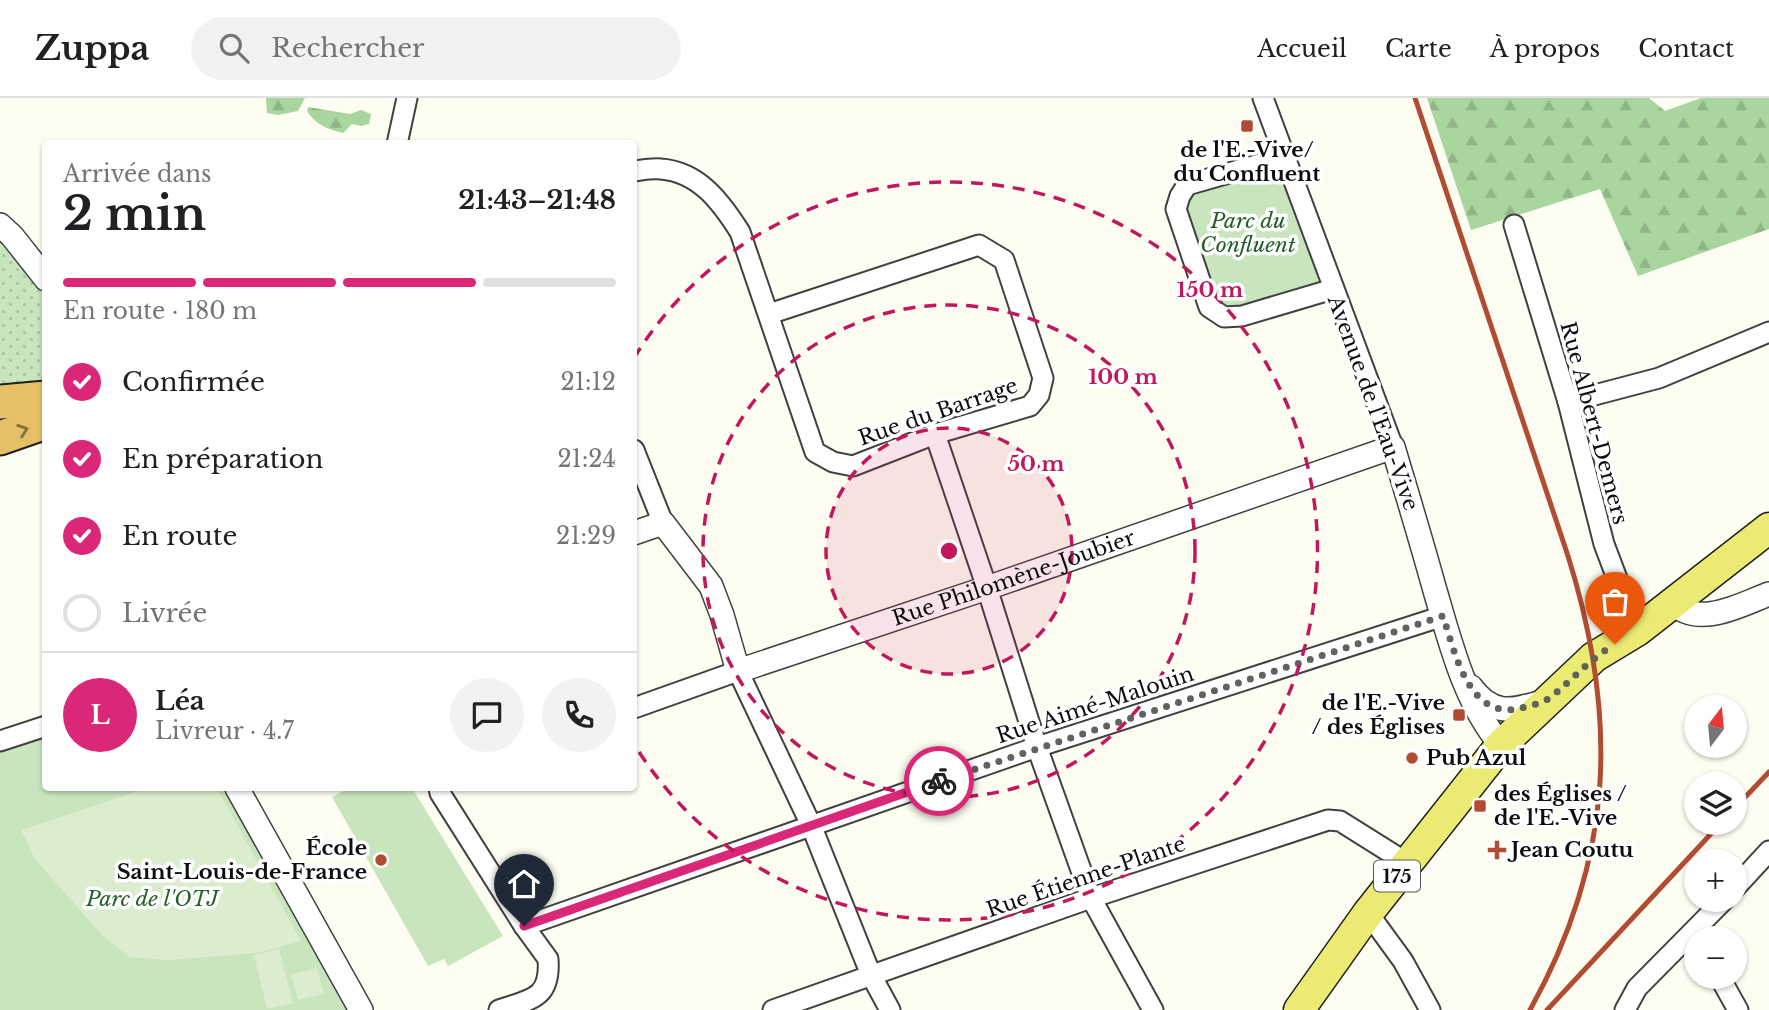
<!DOCTYPE html>
<html lang="fr">
<head>
<meta charset="utf-8">
<style>
  body { margin:0; font-family:"Libre Baskerville",serif; background:#f2f2f2; color:#202124; height:100vh; display:flex; flex-direction:column; font-size:26px; white-space:nowrap }
  * { box-sizing:border-box; margin:0 }
  p { font-size:23px; color:#757577 }
  .icon { flex:none; width:38px; height:38px; fill:none; stroke:currentColor; stroke-width:2; stroke-linecap:round; stroke-linejoin:round }
  .map { position:relative; flex:1; overflow:hidden }
  .panel { position:absolute; left:42px; top:42px; width:595px; height:651px; display:flex; flex-direction:column; background:#fff; border-radius:7px; box-shadow:0 2px 5px #0004 }
  .panel>* { flex:none }
  .needle { width:46px; rotate:16deg }
  .fabs { position:absolute; left:1684px; top:597px; display:grid; gap:14px }
  .fabs a { display:grid; place-items:center; width:63px; height:63px; border-radius:50%; background:#fff; box-shadow:0 2px 5px #0004; font-size:35px }
  .pin { position:absolute; display:grid; place-items:center; width:60px; height:60px; color:#fff; margin:-72px -30px; border-radius:50% 50% 50% 0; rotate:-45deg; box-shadow:0 0 7px #0007 }
  .pin .icon { rotate:45deg }
  .courier { position:absolute; display:grid; place-items:center; width:70px; height:70px; margin:-35px; border:5px solid #db2777; border-radius:50%; background:#fff; color:#222; box-shadow:0 2px 9px #0007 }
  .head em { font-style:normal; font-weight:800 }
  .head div { display:flex; flex-direction:column-reverse }
  .head { display:flex; align-items:center; justify-content:space-between; height:119px; padding:0 21px }
  h1 { font-size:46px; font-weight:800; line-height:52px }
  .bar { display:grid; grid-template-columns:repeat(4,1fr); gap:10px 7px; align-content:center; height:84px; padding:0 21px }
  .bar i { height:9px; border-radius:5px; background:#e0e0e0 }
  .bar .current { background:#db2777 }
  .bar p { grid-column:span 4 }
  .line { display:flex; align-items:center; gap:18px; padding:0 21px; border-top:2px solid #e0e0e0 }
  .line div { flex:1 }
  .round { display:grid; place-items:center; flex:none; width:74px; height:74px; border-radius:37px; background:#f2f2f2 }
  ol { padding:0 21px; list-style:none }
  li { display:flex; align-items:center; gap:21px; height:77px }
  li p { margin-inline-start:auto }
  li .icon { padding:7px; border-radius:50%; background:#db2777; color:#fff; stroke-width:4 }
  li:last-child { color:#757577 }
  li i { width:38px; height:38px; border:4px solid #e0e0e0; border-radius:50% }
  header { display:flex; align-items:center; gap:42px; box-sizing:border-box; height:98px; padding:0 35px; background:#fff; border-bottom:2px solid #e0e0e0 }
  header strong { font-size:33px }
  nav { display:flex; gap:38px; margin-inline-start:auto; font-size:24px }
  .search { width:490px; height:63px; background:#f2f2f2; display:flex; align-items:center; gap:18px; box-sizing:border-box; padding:0 24px; border-radius:38px; color:#757577; font-size:26px }
  .map>svg:first-child { display:block }
</style>
</head>
<body>
<header>
<strong>Zuppa</strong>
<div class="search"><svg class="icon" aria-label="search" viewBox="0 0 24 24"><circle cx="10" cy="10" r="6"/><path d="M15 15l6 6"/></svg>Rechercher</div>
<nav><a>Accueil</a><a>Carte</a><a>À propos</a><a>Contact</a></nav>
</header>
<div class="map">
<svg width="1769" height="912" viewBox="0 0 1769 912">
  <defs>
    <pattern id="grass-dots" width="8" height="8" patternUnits="userSpaceOnUse" patternTransform="scale(1.75)"><rect width="8" height="8" fill="#c8e5bd"/><path d="M2 2h.1M6 6h.1" fill="none" stroke="#abc3a1" stroke-width="1.8" stroke-linecap="round"/></pattern>
    <pattern id="forest-firs" width="22" height="20" patternUnits="userSpaceOnUse" patternTransform="scale(1.75)"><rect width="22" height="20" fill="#a9d59e"/><path d="M5 1l3.5 6h-7zM16 11l3.5 6h-7z" fill="#90b687"/></pattern>
  </defs>
  <rect width="100%" height="100%" fill="#fdfef1"/>
  <polygon fill="url(#grass-dots)" points="0,127 46,188 45,328 0,342"/>
  <g fill="url(#forest-firs)">
    <polygon points="266,0 305,0 298,13 278,17 267,15"/>
    <polygon points="1427,0 1649,0 1665,13 1701,0 1769,0 1769,131 1638,178 1600,91 1471,132"/>
    <path d="M308,9L350,16L361,12L371,16L369,26L361,28L352,26L343,35C327,31 316,27 307,13Z"/>
  </g>
  <g fill="#c8e5bd">
    <polygon points="1285,59 1333,191 1242,218 1209,209 1180,98"/>
    <polygon points="45,635 46,690 242,690 368,912 0,912 0,649"/>
    <polygon points="349,690 412,690 503,838 448,868 444,861 428,868 332,699"/>
  </g>
  <g fill="#dbedce">
    <polygon points="146,690 217,690 301,843 262,854 234,857 168,862 129,859 102,837 35,761 21,732"/>
    <polygon points="279,851 293,905 267,911 254,857"/>
    <polygon points="317,870 324,896 298,902 291,876"/>
  </g>
  <g fill="none" stroke-linecap="round" stroke-linejoin="round">
    <g stroke="#414141" stroke-width="23">
      <g id="minor">
        <polyline points="1263,0 1393,349"/>
        <polyline points="397,46 407,0"/>
        <polyline points="1285,59 1187,87 1180,98 1176,111 1209,209 1224,219 1242,218 1333,191"/>
        <path d="M634,73C642,72 652,70 661,71C699,74 721,104 740,134L815,354L833,364L853,368L935,336L1030,308L1039,297L1043,280L1004,162L979,147L769,216"/>
        <polyline points="1514,127 1568,304 1604,446 1637,533"/>
        <polyline points="1568,304 1659,280 1769,234"/>
        <polyline points="935,336 987,490 1037,649 1091,800 1153,912"/>
        <polyline points="634,352 663,425"/>
        <polyline points="634,610 738,573 811,727 871,877 890,912"/>
        <polyline points="0,643 46,628"/>
        <path d="M439,690L440,695L524,828L548,861C551,901 531,901 499,912"/>
        <polyline points="1734,791 1769,753"/>
        <polyline points="1368,815 1403,863 1430,912"/>
        <polyline points="524,828 1037,649 1443,518"/>
        <polyline points="1719,878 1738,912"/>
        <polyline points="773,912 1091,800 1328,722 1340,723 1407,765"/>
        <polyline points="1625,912 1637,890 1724,802"/>
      </g>
    </g>
    <g stroke="#414141" stroke-width="26">
      <g id="tertiary">
        <polyline points="0,127 12,138 46,181"/>
        <path id="s1" d="M634,435L663,425L711,488L722,517L738,573L987,490L1393,349C1407,396 1421,442 1434,489C1450,543 1464,603 1501,647"/>
        <path d="M1672,504C1698,531 1740,507 1769,496"/>
        <path d="M1471,589C1494,620 1514,612 1546,603"/>
        <polyline points="237,690 361,912"/>
      </g>
    </g>
    <g stroke="#1f1f1f" stroke-width="33">
      <polyline id="primary" points="1299,912 1368,815 1501,647 1594,559 1637,533 1769,430"/>
    </g>
    <g stroke="#1f1f1f" stroke-width="37">
      <g id="motorway">
        <polyline points="0,304 46,300"/>
        <polyline points="0,340 46,324"/>
      </g>
    </g>
    <use href="#minor" stroke="#fff" stroke-width="19"/>
    <use href="#tertiary" stroke="#fff" stroke-width="23"/>
    <use href="#primary" stroke="#ebeb73" stroke-width="30"/>
    <use href="#motorway" stroke="#e6c066" stroke-width="33"/>
    <g stroke="#b14c33" stroke-width="5">
      <path d="M1415,0L1568,458C1619,621 1614,761 1530,912"/>
      <polyline points="1734,711 1769,674"/>
      <polyline points="1547,912 1722,724"/>
    </g>
  </g>
  <defs><path id="oneway-chevron" d="M-2-3.5L2.5 0L-2 3.5" fill="none" stroke-width="1.6" stroke-linecap="round" stroke-linejoin="round" transform="scale(1.75)"/></defs>
  <use stroke="#85703e" href="#oneway-chevron" transform="translate(23 332) rotate(-19)"/>
  <g fill="none" stroke-linecap="round" stroke-linejoin="round">
    <path stroke="#62625d" stroke-width="7" stroke-dasharray="0 12.6" d="M939,683L1443,518C1455,555 1469,624 1522,610C1530,607 1541,606 1548,601C1572,583 1587,563 1615,546"/>
    <polyline stroke="#db2777" stroke-width="9" points="524,828 939,683"/>
  </g>
  <circle cx="949" cy="453" r="123" fill="#c2185b" fill-opacity=".12"/>
  <g fill="none" stroke="#c2185b" stroke-width="3.5" stroke-dasharray="12 9">
    <circle cx="949" cy="453" r="123"/>
    <circle cx="949" cy="453" r="246"/>
    <path d="M634 260A369 369 0 1 1 634 646"/>
  </g>
  <g fill="#b14c33" stroke="#fff" stroke-width="2.5">
    <rect x="1240" y="21" width="14" height="14" rx="3.5"/>
    <rect x="1452" y="610" width="14" height="14" rx="3.5"/>
    <circle cx="1412" cy="660" r="7"/>
    <rect x="1473" y="701" width="14" height="14" rx="3.5"/>
    <path d="M1493.5 741.5h7v7h7v7h-7v7h-7v-7h-7v-7h7z"/>
    <circle cx="381" cy="762" r="7"/>
  </g>
  <g text-anchor="middle" stroke-width="7" stroke-linejoin="round" paint-order="stroke">
    <rect fill="#fff" stroke="#565656" stroke-width="2" x="1374" y="762.5" width="46" height="31" rx="5"/>
    <g font-size="19" font-weight="bold" fill="#0e0e0e">
      <text x="1397" y="785">175</text>
    </g>
    <g font-size="21" font-weight="bold" fill="#0e0e0e" stroke="#fff" text-anchor="start">
      <text x="1247" y="59" text-anchor="middle">de l'E.-Vive/<tspan x="1247" dy="24">du Confluent</tspan></text>
      <text x="1445" y="612" text-anchor="end">de l'E.-Vive<tspan x="1445" dy="24">/ des Églises</tspan></text>
      <text x="1426" y="667">Pub Azul</text>
      <text x="1494" y="703">des Églises /<tspan x="1494" dy="24">de l'E.-Vive</tspan></text>
      <text x="367" y="757" text-anchor="end">École<tspan x="367" dy="24">Saint-Louis-de-France</tspan></text>
      <text x="1511" y="759">Jean Coutu</text>
    </g>
    <g font-size="21" font-style="italic" fill="#246027" stroke="#fff">
      <text x="1248" y="130">Parc du<tspan x="1248" dy="24">Confluent</tspan></text>
      <text x="152" y="808">Parc de l'OTJ</text>
    </g>
    <g font-size="21" fill="#0e0e0e" stroke="#fff">
      <text transform="translate(1373 305) rotate(70)" y="7">Avenue de l'Eau-Vive</text>
      <text transform="translate(938 314) rotate(-19)" y="7">Rue du Barrage</text>
      <text transform="translate(1594 325) rotate(75)" y="7">Rue Albert-Demers</text>
      <text dy="7" stroke="none"><textPath href="#s1" startOffset="490">Rue Philomène-Joubier</textPath></text>
      <text transform="translate(1095 607) rotate(-18)" y="7">Rue Aimé-Malouin</text>
      <text transform="translate(1086 779) rotate(-19)" y="7">Rue Étienne-Plante</text>
    </g>
  </g>
  <circle cx="949" cy="453" r="10" fill="#c2185b" stroke="#fff" stroke-width="3.5"/>
  <g font-size="21" text-anchor="middle" font-weight="bold" fill="#c2185b" stroke="#fff" stroke-width="7" stroke-linejoin="round" paint-order="stroke">
    <text x="1210" y="199">150 m</text>
    <text x="1123" y="286">100 m</text>
    <text x="1036" y="373">50 m</text>
  </g>
</svg>
<div class="fabs">
<a><svg class="needle" viewBox="-14 -14 28 28"><path d="M0-13l5 13h-10z" fill="#e53935"/><path d="M0 13l5-13h-10z" fill="#757577"/></svg></a>
<a><svg class="icon" aria-label="layers" viewBox="0 0 24 24"><path d="M12 4l9 5-9 5-9-5zM3 14l9 5 9-5"/></svg></a>
<a>+</a>
<a>−</a>
</div>
<div class="pin" style="left:1615px;top:546px;background:#ea580c"><svg class="icon" aria-label="bag" viewBox="0 0 24 24"><path d="M5 8h14l-1 12H6zM9 8a3 3 0 0 1 6 0"/></svg></div>
<div class="pin" style="left:524px;top:828px;background:#1f2937"><svg class="icon" aria-label="home" viewBox="0 0 24 24"><path d="M3 11l9-7 9 7M6 9v11h12V9"/></svg></div>
<div class="courier" style="left:939px;top:683px"><svg class="icon" aria-label="bike" viewBox="0 0 24 24"><circle cx="6" cy="16" r="4"/><circle cx="18" cy="16" r="4"/><path d="M6 16l4-8h5l3 8M10 8l3 8H6M13 5h3"/></svg></div>
<section class="panel">
<div class="head"><div><h1>2 min</h1><p>Arrivée dans</p></div><em>21:43–21:48</em></div>
<div class="bar"><i class="current"></i><i class="current"></i><i class="current"></i><i></i><p>En route · 180 m</p></div>
<ol>
<li><svg class="icon" aria-label="check" viewBox="0 0 24 24"><path d="M5 12l5 5 9-10"/></svg>Confirmée<p>21:12</p></li>
<li><svg class="icon" aria-label="check" viewBox="0 0 24 24"><path d="M5 12l5 5 9-10"/></svg>En préparation<p>21:24</p></li>
<li><svg class="icon" aria-label="check" viewBox="0 0 24 24"><path d="M5 12l5 5 9-10"/></svg>En route<p>21:29</p></li>
<li><i></i>Livrée</li>
</ol>
<div class="line" style="height:126px"><b class="round" style="background:#db2777;color:#fff">L</b><div><b>Léa</b><p>Livreur · 4.7</p></div><a class="round"><svg class="icon" aria-label="chat" viewBox="0 0 24 24"><path d="M4 5h16v11H9l-5 4z"/></svg></a><a class="round"><svg class="icon" aria-label="phone" viewBox="0 0 24 24"><path d="M5 4h4l2 5-3 2q2 4 5 5l2-3 5 2v4C11 20 4 13 5 4z"/></svg></a></div>
</section>
</div>
</body>
</html>
